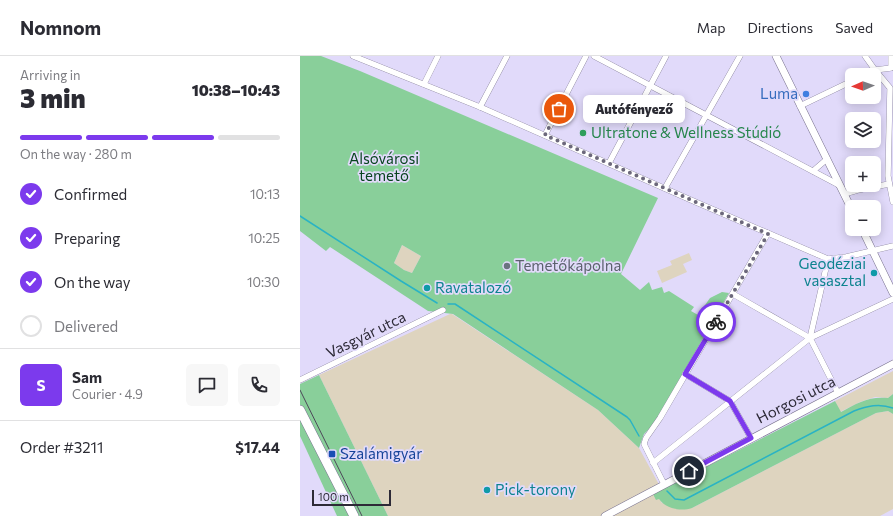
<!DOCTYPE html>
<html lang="en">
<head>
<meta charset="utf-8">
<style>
  body { margin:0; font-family:Commissioner,sans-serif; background:#f7f7f7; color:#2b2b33; height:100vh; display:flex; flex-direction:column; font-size:15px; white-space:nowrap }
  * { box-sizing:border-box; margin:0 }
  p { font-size:13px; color:#7c7c81 }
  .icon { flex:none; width:22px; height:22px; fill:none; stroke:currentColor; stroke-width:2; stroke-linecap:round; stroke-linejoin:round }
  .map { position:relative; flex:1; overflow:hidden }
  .sheet { display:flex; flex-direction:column; background:#fff; width:300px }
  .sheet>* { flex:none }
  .needle { width:26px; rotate:268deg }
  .buttons { position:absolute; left:545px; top:12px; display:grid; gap:8px }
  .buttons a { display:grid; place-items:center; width:36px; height:36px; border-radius:6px; background:#fff; box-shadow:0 2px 10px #0003; font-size:20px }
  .scale { position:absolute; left:12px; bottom:10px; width:79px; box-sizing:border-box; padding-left:4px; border:2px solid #2d2a37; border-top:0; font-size:11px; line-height:14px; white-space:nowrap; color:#2d2a37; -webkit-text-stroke:3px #e1dafa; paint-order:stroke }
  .pin { position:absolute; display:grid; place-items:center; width:34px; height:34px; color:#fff; margin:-17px; border:2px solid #fff; border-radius:50%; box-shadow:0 1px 4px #0007 }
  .courier { position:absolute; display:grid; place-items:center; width:40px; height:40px; margin:-20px; border:3px solid #7c3aed; border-radius:50%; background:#fff; color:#222; box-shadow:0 1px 5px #0007 }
  .bubble { position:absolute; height:28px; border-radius:6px; background:#fff; box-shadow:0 2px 10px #0003; font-size:13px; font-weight:800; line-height:28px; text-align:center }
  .summary em { font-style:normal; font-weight:800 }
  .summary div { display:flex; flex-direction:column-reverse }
  .summary { display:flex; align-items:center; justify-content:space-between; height:68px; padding:0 20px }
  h1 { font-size:26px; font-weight:800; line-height:30px }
  .bar { display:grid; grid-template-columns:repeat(4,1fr); gap:6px 4px; align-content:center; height:48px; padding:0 20px }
  .bar i { height:5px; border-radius:3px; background:#e1e1e2 }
  .bar .current { background:#7c3aed }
  .bar p { grid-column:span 4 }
  .line { display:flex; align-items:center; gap:10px; padding:0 20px; border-top:1px solid #e1e1e2 }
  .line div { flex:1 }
  .round { display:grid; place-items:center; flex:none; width:42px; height:42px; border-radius:6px; background:#f7f7f7 }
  ol { padding:0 20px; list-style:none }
  li { display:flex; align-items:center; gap:12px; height:44px }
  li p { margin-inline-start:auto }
  li .icon { padding:4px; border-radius:50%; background:#7c3aed; color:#fff; stroke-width:4 }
  li:last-child { color:#7c7c81 }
  li i { width:22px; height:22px; border:2px solid #e1e1e2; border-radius:50% }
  header { display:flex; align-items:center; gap:24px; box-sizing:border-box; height:56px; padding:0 20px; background:#fff; border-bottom:1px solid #e1e1e2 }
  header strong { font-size:19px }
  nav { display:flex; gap:22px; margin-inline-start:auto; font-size:14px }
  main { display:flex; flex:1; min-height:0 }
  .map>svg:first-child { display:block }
</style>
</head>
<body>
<header>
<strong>Nomnom</strong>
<nav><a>Map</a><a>Directions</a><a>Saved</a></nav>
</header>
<main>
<section class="sheet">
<div class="summary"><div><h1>3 min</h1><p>Arriving in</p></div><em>10:38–10:43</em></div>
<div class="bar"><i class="current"></i><i class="current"></i><i class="current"></i><i></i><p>On the way · 280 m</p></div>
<ol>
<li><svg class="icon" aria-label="check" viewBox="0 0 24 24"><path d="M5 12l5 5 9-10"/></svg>Confirmed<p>10:13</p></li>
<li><svg class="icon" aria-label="check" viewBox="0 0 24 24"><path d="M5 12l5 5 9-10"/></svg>Preparing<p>10:25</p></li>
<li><svg class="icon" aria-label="check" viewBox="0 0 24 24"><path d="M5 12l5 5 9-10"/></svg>On the way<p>10:30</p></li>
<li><i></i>Delivered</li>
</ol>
<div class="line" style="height:72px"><b class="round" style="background:#7c3aed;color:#fff">S</b><div><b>Sam</b><p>Courier · 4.9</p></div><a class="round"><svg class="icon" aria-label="chat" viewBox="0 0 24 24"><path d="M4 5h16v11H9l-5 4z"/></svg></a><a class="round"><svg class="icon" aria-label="phone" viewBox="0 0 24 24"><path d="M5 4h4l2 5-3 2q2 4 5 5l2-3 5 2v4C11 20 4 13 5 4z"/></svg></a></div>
<div class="line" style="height:52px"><div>Order #3211</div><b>$17.44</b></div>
</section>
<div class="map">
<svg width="593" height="460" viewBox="0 0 593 460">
  <rect width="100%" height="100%" fill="#e1dafa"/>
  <g fill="#ded4bf">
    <polygon points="102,189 121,200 112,217 104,214 94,207"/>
    <polygon points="389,197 392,204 383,208 387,216 362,227 357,215 372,209 370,205"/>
    <polygon points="150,258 152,258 298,354 339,392 362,434 356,444 359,442 362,447 392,452 576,357 588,355 593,358 593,453 580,460 88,460 19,319"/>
    <polygon points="593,315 593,338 588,342 575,341 560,346 540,356 535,345"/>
  </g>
  <g fill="#89cf9a" fill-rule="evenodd">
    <path d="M0,0H21L60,15L358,142L321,218L340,234L349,226L352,234L362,231L364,237L369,235L394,251L391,255L398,259L410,242L422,236L429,237L354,368L344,378L339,392L298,354L153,258L128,255L30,191L26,195L0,175ZM102,189L121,200L112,217L104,214L94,207Z"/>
    <polygon points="19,319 88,460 37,460 0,380 0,328"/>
    <path d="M593,338V358L588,355L576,357L392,452C380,456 365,452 359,443L356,444L353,438L535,345L541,356C557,347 569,340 588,342Z"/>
  </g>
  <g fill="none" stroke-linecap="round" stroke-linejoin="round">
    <g stroke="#2ab3c4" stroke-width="1.5">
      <polyline points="0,160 101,225 137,247"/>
      <polyline points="148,248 155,248 327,361 330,364 339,380"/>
      <path d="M367,435L375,443L384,444L554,355C567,350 579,347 593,352"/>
    </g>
    <g stroke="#78718e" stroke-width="6">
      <g id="minor">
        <polyline points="53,0 180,51 391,144 528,203 546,201 593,190"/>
        <polyline points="294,0 539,129"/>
        <polyline points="591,0 591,12 575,14 590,32 588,120 593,146"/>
        <polyline points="564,19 575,14 565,0"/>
        <polyline points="124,28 138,0"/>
        <polyline points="500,50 552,25"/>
        <polyline points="180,51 207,0"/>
        <polyline points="245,79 286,0"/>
        <polyline points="309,107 366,0"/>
        <polyline points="513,115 527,103"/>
        <polyline points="365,132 440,0"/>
        <polyline points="544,138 558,134 589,128"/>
        <polyline points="433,238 510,282 538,337"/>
        <polyline points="510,282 528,203"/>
        <polyline points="385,318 430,345 451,382"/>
        <polyline points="0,324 143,254"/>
        <polyline points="353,407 510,282 593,243"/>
        <polyline points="364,428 344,388 346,382 360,362 468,177"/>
      </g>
    </g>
    <g stroke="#78718e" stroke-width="8">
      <g id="tertiary">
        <polyline points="476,0 552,154"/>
        <polyline points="562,173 593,237"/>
        <polyline points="305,460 593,308"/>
      </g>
    </g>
    <g stroke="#78718e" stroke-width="10">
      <polyline id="primary" points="0,354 54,460"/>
    </g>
    <use href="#minor" stroke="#fff" stroke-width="5.5"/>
    <use href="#tertiary" stroke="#fff" stroke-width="7"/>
    <use href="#primary" stroke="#fff" stroke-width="9"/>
    <polyline stroke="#4d4959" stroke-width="1" points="0,334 62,460"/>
  </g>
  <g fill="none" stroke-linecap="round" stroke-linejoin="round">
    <polyline stroke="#6c687b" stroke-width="4" stroke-dasharray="0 7.2" points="259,53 245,79 468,178 416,266"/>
    <polyline stroke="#7c3aed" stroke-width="5" points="389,415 451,382 430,345 385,318 416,266"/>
  </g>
  <circle fill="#3f7fe0" stroke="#e1dafa" stroke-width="1.5" cx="506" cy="38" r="4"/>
  <circle fill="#2e9e5b" stroke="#e1dafa" stroke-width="1.5" cx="283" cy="77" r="4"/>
  <circle fill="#6b7280" stroke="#e1dafa" stroke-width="1.5" cx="207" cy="210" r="4"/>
  <g fill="#0f9aa8" stroke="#e1dafa" stroke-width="1.5">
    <circle cx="574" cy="217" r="4"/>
    <circle cx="127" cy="232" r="4"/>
    <circle cx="187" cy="434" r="4"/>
  </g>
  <rect fill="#1a4fb4" stroke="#e1dafa" stroke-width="1.5" x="28" y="394" width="8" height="8" rx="2"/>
  <g text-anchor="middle" stroke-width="3.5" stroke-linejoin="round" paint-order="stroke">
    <g font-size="15" fill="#366cbe" stroke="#e1dafa" text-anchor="end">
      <text x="498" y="43">Luma</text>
    </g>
    <g font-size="15" fill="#27864d" stroke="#e1dafa" text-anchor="start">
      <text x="291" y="82">Ultratone &amp; Wellness Stúdió</text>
    </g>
    <g font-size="15" fill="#08441f" stroke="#e1dafa">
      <text x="84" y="108">Alsóvárosi<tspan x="84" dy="17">temető</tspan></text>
    </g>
    <g font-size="15" fill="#0d838f" stroke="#e1dafa" text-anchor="start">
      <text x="566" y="213" text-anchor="end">Geodéziai<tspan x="566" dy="17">vasasztal</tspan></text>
      <text x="135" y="237">Ravatalozó</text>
      <text x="195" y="439">Pick-torony</text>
    </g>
    <g font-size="15" fill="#5b616d" stroke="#e1dafa" text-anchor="start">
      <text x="215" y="215">Temetőkápolna</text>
    </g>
    <g font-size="15" fill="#2d2a37" stroke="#e1dafa">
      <text transform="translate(66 279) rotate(-26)" y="5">Vasgyár utca</text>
      <text transform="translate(496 344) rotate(-27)" y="5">Horgosi utca</text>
    </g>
    <g font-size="15" fill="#164399" stroke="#e1dafa" text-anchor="start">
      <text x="40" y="403">Szalámigyár</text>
    </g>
  </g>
</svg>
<div class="buttons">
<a><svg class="needle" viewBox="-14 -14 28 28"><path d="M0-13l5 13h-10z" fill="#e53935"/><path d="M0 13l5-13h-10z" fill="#7c7c81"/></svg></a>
<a><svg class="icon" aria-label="layers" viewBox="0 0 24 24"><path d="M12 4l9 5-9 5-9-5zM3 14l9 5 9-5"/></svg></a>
<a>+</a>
<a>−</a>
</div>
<div class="scale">100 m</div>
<div class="pin" style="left:259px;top:53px;background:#ea580c"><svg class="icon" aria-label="bag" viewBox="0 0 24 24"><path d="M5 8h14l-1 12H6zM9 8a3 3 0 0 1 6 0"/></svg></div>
<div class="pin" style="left:389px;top:415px;background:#1f2937"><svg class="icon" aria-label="home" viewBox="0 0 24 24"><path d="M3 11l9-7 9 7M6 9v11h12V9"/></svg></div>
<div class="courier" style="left:416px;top:266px"><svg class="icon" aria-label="bike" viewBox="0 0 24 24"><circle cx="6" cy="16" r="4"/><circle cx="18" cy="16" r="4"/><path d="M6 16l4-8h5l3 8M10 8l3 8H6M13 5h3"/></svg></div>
<div class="bubble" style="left:283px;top:39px;width:102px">Autófényező</div>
</div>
</main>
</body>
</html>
